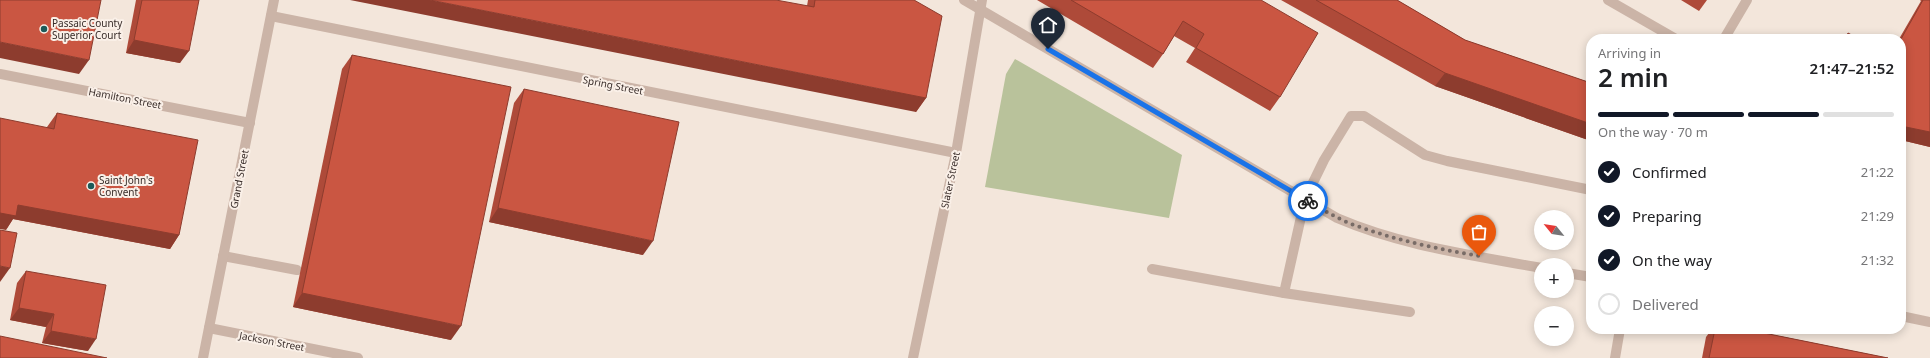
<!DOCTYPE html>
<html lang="en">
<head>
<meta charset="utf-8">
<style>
  body { margin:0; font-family:"Noto Sans",sans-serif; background:#f2f2f2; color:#202124; height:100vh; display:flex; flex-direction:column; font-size:15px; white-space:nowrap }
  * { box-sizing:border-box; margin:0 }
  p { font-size:13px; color:#757577 }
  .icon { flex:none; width:22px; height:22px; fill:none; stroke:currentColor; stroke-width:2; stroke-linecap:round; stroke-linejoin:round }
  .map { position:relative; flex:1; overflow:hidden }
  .panel { position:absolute; left:1586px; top:34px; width:320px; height:300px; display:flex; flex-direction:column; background:#fff; border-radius:16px; box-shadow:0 2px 10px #0003 }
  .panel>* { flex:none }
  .needle { width:26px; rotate:300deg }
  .buttons { position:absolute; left:1534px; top:210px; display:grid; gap:8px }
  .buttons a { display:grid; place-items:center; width:40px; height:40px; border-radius:50%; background:#fff; box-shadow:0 2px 10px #0003; font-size:20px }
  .pin { position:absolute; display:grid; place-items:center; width:34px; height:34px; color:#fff; margin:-41px -17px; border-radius:50% 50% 50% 0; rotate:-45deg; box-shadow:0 0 4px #0007 }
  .pin .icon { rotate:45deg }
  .courier { position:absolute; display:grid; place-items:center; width:40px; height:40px; margin:-20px; border:3px solid #1a73e8; border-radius:50%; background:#fff; color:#222; box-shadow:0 1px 5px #0007 }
  .head em { font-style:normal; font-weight:600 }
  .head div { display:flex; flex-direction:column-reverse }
  .head { display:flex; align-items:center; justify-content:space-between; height:68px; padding:0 12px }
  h1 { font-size:26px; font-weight:600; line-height:30px }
  .bar { display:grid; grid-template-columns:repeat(4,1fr); gap:6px 4px; align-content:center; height:48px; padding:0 12px }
  .bar i { height:5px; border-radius:3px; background:#e0e0e0 }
  .bar .selected { background:#111827 }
  .bar p { grid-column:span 4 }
  ol { padding:0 12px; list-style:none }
  li { display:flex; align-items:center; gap:12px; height:44px }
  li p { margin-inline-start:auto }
  li .icon { padding:4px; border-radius:50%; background:#111827; color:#fff; stroke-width:4 }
  li:last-child { color:#757577 }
  li i { width:22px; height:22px; border:2px solid #e0e0e0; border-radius:50% }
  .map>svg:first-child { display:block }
</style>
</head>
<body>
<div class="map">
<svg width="1930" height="358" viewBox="0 0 1930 358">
  <rect width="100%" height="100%" fill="#f3e6db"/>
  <polygon fill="#b9c29b" points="1015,59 1182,155 1169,218 985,187 1006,74"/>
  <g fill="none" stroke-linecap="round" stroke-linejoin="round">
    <g stroke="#cbb4a7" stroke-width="10">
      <polyline points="223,256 297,270"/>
      <polyline points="1152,269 1284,293 1305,199 1324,160 1351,116 1364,116 1425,155 1447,161 1591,190"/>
      <polyline points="1284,293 1410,312"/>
      <polyline points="1901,316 1930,322"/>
    </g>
    <g stroke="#cbb4a7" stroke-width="10">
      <path d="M964,0L1337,218C1402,246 1472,255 1541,268"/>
      <polyline points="1608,0 1676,39"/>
      <polyline points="271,16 956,153"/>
      <polyline points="1724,39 1747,0"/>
      <polyline points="0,74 250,123"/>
      <polyline points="1567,273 1591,277"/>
      <polyline points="209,328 358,358"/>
      <polyline points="913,358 956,153 982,0"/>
      <polyline points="1615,358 1620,329"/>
    </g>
    <polyline stroke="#cbb4a7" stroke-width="10" points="203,358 274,0"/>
  </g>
  <g fill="#ae4a39">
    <polygon points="136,0 199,0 180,63 126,53"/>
    <polygon points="808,0 914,0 926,98 916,112 807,6"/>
    <polygon points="1037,0 1261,0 1280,97 1270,111 1186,62 1195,48 1174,36 1163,54 1153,68"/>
    <polygon points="1281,0 1397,0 1465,40 1591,83 1591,141 1435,86"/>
    <polygon points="1681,0 1707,0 1699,11"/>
    <polygon points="1920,0 1930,0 1930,147 1901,140 1901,39 1899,39 1921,1"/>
    <polygon points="352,55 451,340 293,307 342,69"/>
    <polygon points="524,89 643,255 489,222 514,103"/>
    <polygon points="57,113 179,235 170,249 13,219 6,230 47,127"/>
    <polygon points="26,271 88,351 42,343 46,327 10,320 17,283"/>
    <polygon points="1712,329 1744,329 1888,358 1702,358 1706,337"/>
  </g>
  <g fill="#8d3c2e">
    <polygon points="350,0 430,0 926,98 916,112"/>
    <polygon points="134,40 189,51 180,63 126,53"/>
    <polygon points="0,42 89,60 79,74 0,58"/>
    <polygon points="1445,73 1591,124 1591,141 1435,86"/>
    <polygon points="1901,126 1930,132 1930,147 1901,140"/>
    <polygon points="18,205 179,235 170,249 13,219 6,230 0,229 0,213"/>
    <polygon points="498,208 653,241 643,255 489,222"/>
    <polygon points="0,266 10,268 0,282"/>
    <polygon points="302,293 461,326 451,340 293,307"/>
    <polygon points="19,308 54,314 46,327 10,320"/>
    <polygon points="51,331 96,339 88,351 42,343"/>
  </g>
  <g fill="#ca5642" stroke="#8d3c2e">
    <polygon points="0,0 101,0 89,60 0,42"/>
    <polygon points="142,0 199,0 189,51 134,40"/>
    <polygon points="430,0 776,0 814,7 815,0 914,0 942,16 926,98"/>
    <polygon points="1071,0 1261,0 1318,33 1280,97 1196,48 1204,34 1183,21 1163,54"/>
    <polygon points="1316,0 1397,0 1465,40 1591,83 1591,124 1445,73"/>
    <polygon points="1923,0 1930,0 1930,132 1901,126 1901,39"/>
    <polygon points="1848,33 1859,39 1845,39"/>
    <polygon points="352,55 511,87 461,326 302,293"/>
    <polygon points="524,89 679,122 653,241 498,208"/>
    <polygon points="57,113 198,140 179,235 18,205 16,216 0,213 0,118 54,129"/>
    <polygon points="0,230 17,233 10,268 0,266"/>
    <polygon points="26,271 106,285 96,339 51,331 54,314 19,308"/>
    <polygon points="1715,329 1744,329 1888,358 1709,358"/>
    <polygon points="0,336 107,358 0,358"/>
  </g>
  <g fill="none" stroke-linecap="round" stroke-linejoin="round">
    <path stroke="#796c67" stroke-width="4" stroke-dasharray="0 7.2" d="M1308,201C1325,211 1341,221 1360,227C1399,241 1439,249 1479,256"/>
    <polyline stroke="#1a73e8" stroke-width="5" points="1048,49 1308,201"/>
  </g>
  <g fill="#1c5a59" stroke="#faf0e8" stroke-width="1.5">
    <circle cx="44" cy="29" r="4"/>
    <circle cx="91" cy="186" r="4"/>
  </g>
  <g text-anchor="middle" stroke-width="4" stroke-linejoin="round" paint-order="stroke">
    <g font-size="10" fill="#372b28" stroke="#faf0e8" text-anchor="start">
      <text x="52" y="27">Passaic County<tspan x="52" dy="12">Superior Court</tspan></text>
      <text x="99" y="184">Saint John's<tspan x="99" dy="12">Convent</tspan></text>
    </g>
    <g font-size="10" fill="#372b28" stroke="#faf0e8">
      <text transform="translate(613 85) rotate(11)" y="4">Spring Street</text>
      <text transform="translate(125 98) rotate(11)" y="4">Hamilton Street</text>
      <text transform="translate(239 179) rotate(-79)" y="4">Grand Street</text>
      <text transform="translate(950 180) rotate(-78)" y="4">Slater Street</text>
      <text transform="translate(272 341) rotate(11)" y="4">Jackson Street</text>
    </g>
  </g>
</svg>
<div class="buttons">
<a><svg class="needle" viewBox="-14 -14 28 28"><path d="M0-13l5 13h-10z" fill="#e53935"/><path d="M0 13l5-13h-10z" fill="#757577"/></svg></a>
<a>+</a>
<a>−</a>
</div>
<div class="pin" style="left:1479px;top:256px;background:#ea580c"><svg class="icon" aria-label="bag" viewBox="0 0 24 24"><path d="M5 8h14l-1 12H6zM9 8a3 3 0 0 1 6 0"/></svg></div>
<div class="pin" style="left:1048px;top:49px;background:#1f2937"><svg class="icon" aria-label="home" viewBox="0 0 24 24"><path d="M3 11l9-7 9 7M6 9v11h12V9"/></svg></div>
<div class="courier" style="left:1308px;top:201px"><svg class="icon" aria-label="bike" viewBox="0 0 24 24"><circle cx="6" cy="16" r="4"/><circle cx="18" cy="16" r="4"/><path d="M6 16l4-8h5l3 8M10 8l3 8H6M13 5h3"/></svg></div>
<section class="panel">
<div class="head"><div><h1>2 min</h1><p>Arriving in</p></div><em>21:47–21:52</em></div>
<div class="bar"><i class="selected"></i><i class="selected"></i><i class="selected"></i><i></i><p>On the way · 70 m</p></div>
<ol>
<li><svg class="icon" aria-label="check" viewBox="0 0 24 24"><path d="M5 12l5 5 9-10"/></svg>Confirmed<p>21:22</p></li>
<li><svg class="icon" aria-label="check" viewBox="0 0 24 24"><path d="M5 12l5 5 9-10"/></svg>Preparing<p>21:29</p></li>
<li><svg class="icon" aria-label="check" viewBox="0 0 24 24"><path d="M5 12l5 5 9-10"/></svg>On the way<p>21:32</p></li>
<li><i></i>Delivered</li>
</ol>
</section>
</div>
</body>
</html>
